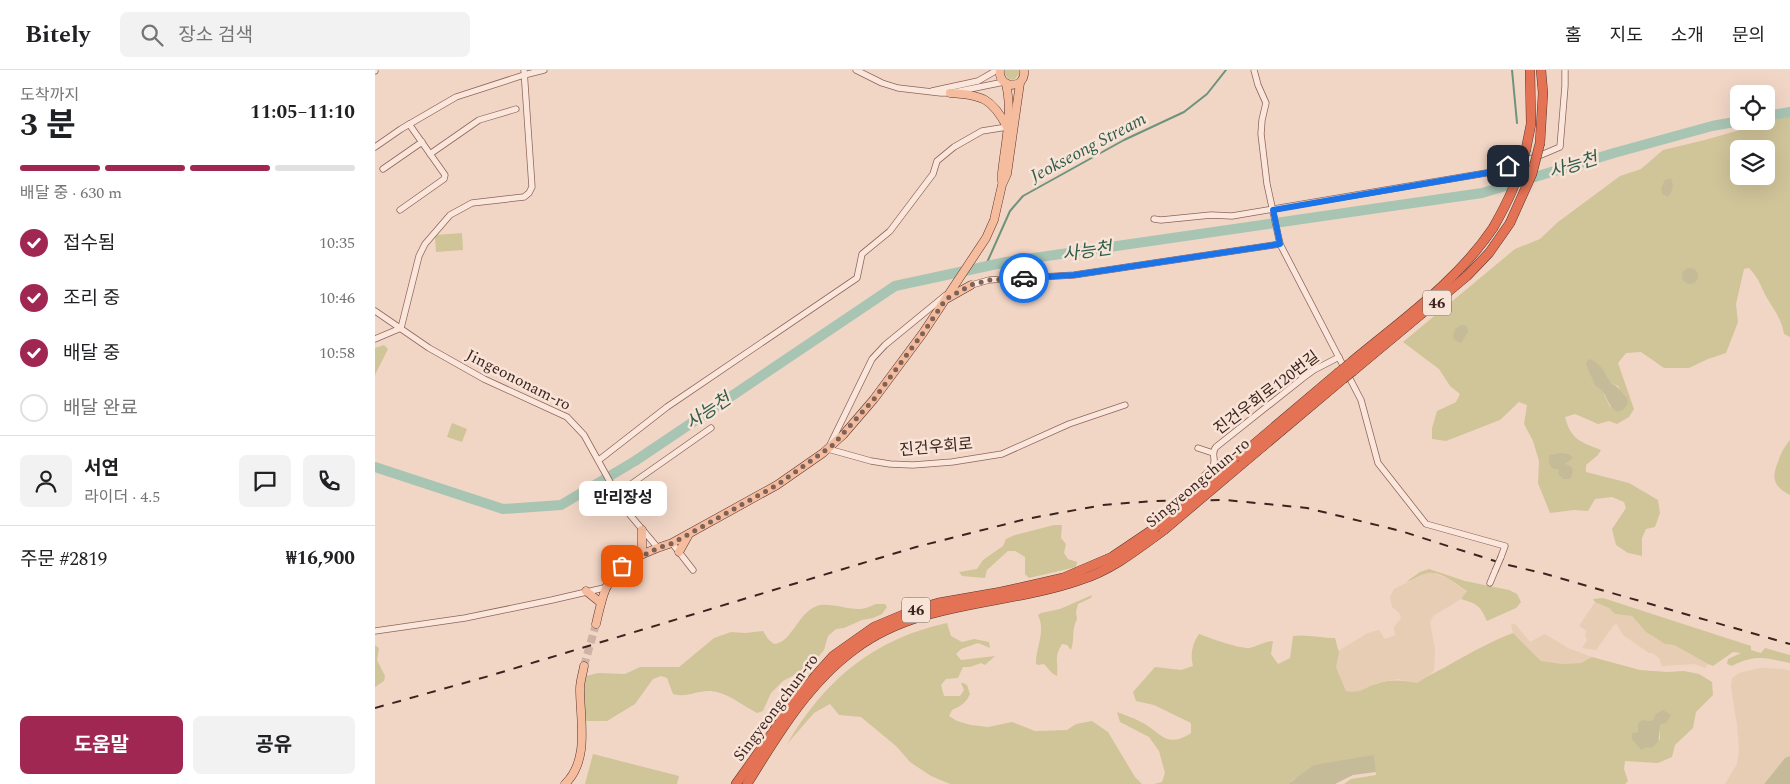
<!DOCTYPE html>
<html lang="ko">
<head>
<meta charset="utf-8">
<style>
  body { margin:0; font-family:Spectral,"Noto Sans KR",serif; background:#f2f2f2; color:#202124; height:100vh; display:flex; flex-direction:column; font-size:19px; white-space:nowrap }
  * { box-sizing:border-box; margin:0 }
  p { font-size:16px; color:#757577 }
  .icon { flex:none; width:28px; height:28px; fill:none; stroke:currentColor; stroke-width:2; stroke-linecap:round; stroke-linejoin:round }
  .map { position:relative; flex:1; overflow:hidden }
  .sheet { display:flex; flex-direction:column; background:#fff; width:375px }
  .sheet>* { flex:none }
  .controls { position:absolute; left:1355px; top:15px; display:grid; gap:10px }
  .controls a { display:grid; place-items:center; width:45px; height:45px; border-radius:8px; background:#fff; box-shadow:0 5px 20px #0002; font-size:25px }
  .pin { position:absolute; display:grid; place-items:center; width:42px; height:42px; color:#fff; margin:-21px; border-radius:10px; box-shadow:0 2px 8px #0006 }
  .courier { position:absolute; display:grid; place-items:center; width:50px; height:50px; margin:-25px; border:4px solid #1a73e8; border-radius:50%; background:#fff; color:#222; box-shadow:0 1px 6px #0007 }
  .bubble { position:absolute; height:35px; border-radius:8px; background:#fff; box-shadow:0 5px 20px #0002; font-size:16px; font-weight:700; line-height:35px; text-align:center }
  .headline em { font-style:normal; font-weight:700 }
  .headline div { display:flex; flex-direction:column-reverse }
  .headline { display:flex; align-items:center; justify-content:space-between; height:85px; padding:0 20px }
  h1 { font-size:32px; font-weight:700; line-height:38px }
  .bar { display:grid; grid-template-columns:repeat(4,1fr); gap:8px 5px; align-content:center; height:60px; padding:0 20px }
  .bar i { height:6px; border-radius:4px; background:#e0e0e0 }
  .bar .on { background:#a02752 }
  .bar p { grid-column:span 4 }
  .line { display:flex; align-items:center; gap:12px; padding:0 20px; border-top:1px solid #e0e0e0 }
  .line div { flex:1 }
  .round { display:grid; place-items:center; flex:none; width:52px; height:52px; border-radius:8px; background:#f2f2f2 }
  ol { padding:0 20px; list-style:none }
  li { display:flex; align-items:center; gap:15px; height:55px }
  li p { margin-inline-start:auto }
  li .icon { padding:5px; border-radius:50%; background:#a02752; color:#fff; stroke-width:4 }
  li:last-child { color:#757577 }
  li i { width:28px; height:28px; border:2px solid #e0e0e0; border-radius:50% }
  .button { display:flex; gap:10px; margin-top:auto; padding:10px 20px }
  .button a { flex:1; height:58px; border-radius:8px; background:#a02752; color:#fff; font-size:20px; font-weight:700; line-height:58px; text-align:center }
  .button a+a { background:#f2f2f2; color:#202124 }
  header { display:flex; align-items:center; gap:30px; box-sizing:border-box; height:70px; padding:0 25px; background:#fff; border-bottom:1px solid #e0e0e0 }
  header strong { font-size:24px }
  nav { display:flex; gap:28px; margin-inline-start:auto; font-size:18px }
  .search { width:350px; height:45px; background:#f2f2f2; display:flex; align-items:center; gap:12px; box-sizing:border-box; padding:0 18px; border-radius:8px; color:#757577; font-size:19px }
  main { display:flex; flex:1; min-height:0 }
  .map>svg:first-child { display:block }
</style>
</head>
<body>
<header>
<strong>Bitely</strong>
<div class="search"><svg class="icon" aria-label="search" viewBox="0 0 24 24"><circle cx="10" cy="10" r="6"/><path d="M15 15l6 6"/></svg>장소 검색</div>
<nav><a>홈</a><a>지도</a><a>소개</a><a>문의</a></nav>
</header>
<main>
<section class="sheet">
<div class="headline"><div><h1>3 분</h1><p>도착까지</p></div><em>11:05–11:10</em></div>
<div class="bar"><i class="on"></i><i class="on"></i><i class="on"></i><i></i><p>배달 중 · 630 m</p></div>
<ol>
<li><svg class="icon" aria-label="check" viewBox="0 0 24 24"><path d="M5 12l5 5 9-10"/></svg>접수됨<p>10:35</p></li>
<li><svg class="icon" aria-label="check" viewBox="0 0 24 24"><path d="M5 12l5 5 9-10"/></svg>조리 중<p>10:46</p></li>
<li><svg class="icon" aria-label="check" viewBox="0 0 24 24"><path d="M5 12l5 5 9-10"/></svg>배달 중<p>10:58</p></li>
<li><i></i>배달 완료</li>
</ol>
<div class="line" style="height:90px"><a class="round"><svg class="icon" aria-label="person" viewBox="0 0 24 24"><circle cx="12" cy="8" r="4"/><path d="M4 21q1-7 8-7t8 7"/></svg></a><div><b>서연</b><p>라이더 · 4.5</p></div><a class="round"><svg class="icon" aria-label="chat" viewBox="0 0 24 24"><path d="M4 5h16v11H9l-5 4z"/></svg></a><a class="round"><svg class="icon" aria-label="phone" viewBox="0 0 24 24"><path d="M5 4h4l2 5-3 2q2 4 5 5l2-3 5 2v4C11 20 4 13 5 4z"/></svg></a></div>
<div class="line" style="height:65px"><div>주문 #2819</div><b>₩16,900</b></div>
<div class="button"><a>도움말</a><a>공유</a></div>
</section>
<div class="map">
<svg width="1415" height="714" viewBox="0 0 1415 714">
  <rect width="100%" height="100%" fill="#f1d6c6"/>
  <g fill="#e7cdb3">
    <polygon points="1051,503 1058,503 1072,508 1092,522 1086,529 1058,546 1055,553 1060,579 1059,601 1042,613 1023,609 1002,613 982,623 971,621 961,597 963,581 993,563 1004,560 1010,569 1020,565 1019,557 1026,548 1024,543 1017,537 1015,527 1019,519"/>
    <polygon points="1220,532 1234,538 1240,544 1257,546 1271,562 1290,574 1299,575 1333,594 1330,598 1320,594 1287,596 1284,588 1277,583 1274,583 1248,565 1242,554 1239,555 1221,580 1207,578 1212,571 1210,564 1212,561 1204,556"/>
    <polygon points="1136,554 1140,554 1155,572 1170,564 1193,578 1217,587 1207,593 1187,594 1166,591 1138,563"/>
    <polygon points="1385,598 1409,599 1415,601 1415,686 1410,688 1389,714 1350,714 1362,694 1364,680 1362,655 1356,617 1357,608 1364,603"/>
  </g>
  <g fill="#d0c499" fill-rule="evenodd">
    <polygon points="630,0 644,0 644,4 639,10 634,9 630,5"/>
    <path d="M1409,47H1415V267L1409,264C1407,250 1399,240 1392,228C1385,215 1385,210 1374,198L1369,199L1361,234L1363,252L1351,283L1333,289L1314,298H1289L1266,282L1251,283L1243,293L1259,339L1254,347L1242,354L1234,351L1223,354L1200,344L1190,347C1196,370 1206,372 1226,380L1223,385L1211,395V402L1254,413L1283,430L1285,443L1280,457L1271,459L1267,468V486L1253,483L1241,475L1237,459L1251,438L1249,432L1237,427L1220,429L1213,441L1199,440L1175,443L1163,413L1164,391L1158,371L1149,354L1152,335L1144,332L1125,350L1071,371L1057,369V358L1062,341L1081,332L1085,324L1075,316L1064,299L1028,272L1140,179L1165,169L1183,152L1245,106L1266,99L1288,80L1330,70ZM1364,79H1391V106H1364ZM1226,300L1232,306L1236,313L1243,316L1246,323L1252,327L1235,337L1227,320L1220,316L1218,307Z"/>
    <polygon points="87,163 88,180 61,182 60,165"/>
    <polygon points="9,275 13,279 0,305 0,278"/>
    <polygon points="77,353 92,359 87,372 72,367"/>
    <path d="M1415,370V425C1399,417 1396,408 1403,392C1406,383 1409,377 1415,370Z"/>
    <polygon points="679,455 687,455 686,468 691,474 689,483 693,489 702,492 701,497 654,508 650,504 650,487 640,481 633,481 612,500 610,508 587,506 584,502 602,499 608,490 628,476 631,469 640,465"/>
    <path d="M1054,499L1090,511L1134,520L1142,524L1146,532L1141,538L1112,551C1105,535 1102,534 1086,529L1092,521C1081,514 1063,498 1049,504C1043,506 1038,510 1031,512L1045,502Z"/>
    <path d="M717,525L716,528L703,534L701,542L702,549C696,561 700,569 696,580L692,575L687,574C678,589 684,591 682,606L677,603L669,594L663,595L661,594C661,576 671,562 663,545L666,543L685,539Z"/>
    <path d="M1228,528L1376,576V580L1386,583L1390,578L1415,585V593C1389,588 1381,584 1357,596L1352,594L1353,589L1366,583L1358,582L1338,596L1333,594L1299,575L1290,574L1271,562L1257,546L1240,544L1234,538L1220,532L1218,529Z"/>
    <path d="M501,534H510L512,537L507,544L498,548L487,550L469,558L461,559L453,566L449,580L439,592L427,601L408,611L396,623L388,641L382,643C368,636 352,622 336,621C322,620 312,628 298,624L292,608L286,606L278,609L260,634L232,651H211L207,617L211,606L223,603L250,604L265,597H304L339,568L356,562L370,563L388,561L393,569L399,574C417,573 423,542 442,536C454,532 473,540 485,539C490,539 496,536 501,534Z"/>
    <path d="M572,553L576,566L587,572L599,569L614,572L615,578L603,573L586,579L581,584L586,590L620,586L610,595L606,593L595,597H588L583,608L571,609L566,615L569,626H585L589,620L586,613H588L592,615L595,624C591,633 586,636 577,640L574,646L582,651L596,655L613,657L637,652L660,661L692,660L701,654L717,651L733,662L760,707L767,714H575L556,706L535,692L521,676L486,647L464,645L455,634L439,643L412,674C450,610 498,569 572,553Z"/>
    <path d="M1138,563L1166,591L1187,594L1206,593L1217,587L1265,600L1292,602L1309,601L1324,604L1337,612L1338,625L1321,642L1318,658L1300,675L1297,687L1283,693L1250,691L1249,699L1253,711L1250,714H969L976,709L1001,705L999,685L919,709L913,714H779L787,712L790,703L784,681L774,667L745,652L742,642C749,645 757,647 764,651C786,661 790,680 816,663V653L779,635L761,631L758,622L780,597L806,600L818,596C815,585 817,574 824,564C835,568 864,579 875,578C881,577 888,572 898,571L896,584L903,594L915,588L918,566C932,564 946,568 960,568L964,583L961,597L971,621C986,624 988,618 1001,614C1015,609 1028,610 1042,613C1055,604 1066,600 1079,592C1099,581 1117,571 1138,563ZM1279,649L1286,654L1284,658L1285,669L1271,677L1263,662L1274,651Z"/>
    <polygon points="0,575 4,578 2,590 10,606 9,611 0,617"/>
    <polygon points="218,684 304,706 302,714 210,714"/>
  </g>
  <g fill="#c5bb99">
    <path d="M1296,108C1299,116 1298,120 1293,127L1287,124L1286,118L1290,110Z"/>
    <circle cx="1315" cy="206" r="8"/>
    <polygon points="1086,255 1092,256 1093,262 1086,273 1081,271 1078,267 1080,259"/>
    <path d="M1214,289C1224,291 1230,303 1235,311C1239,317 1236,312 1241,316C1245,319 1247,324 1252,327L1253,333L1248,340L1242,342C1229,333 1235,324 1220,316C1218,308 1212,300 1211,292Z"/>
    <polygon points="1185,383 1194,384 1198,388 1190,394 1197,397 1198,403 1195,409 1188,409 1183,404 1184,400 1177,398 1174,392 1174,385"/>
    <path d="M1288,640L1296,645L1291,653L1286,654C1281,665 1289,670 1276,678L1271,677L1266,680L1257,669V663L1263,662V654L1267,650L1274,651L1279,649L1281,644Z"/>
    <polygon points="999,685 1001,702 978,705 960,714 913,714 939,695"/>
    <polygon points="1415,686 1415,714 1389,714 1410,688"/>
  </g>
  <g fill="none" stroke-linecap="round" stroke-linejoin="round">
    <g stroke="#6e937d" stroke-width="2">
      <polyline points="1137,0 1142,53"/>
      <polyline points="610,197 635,141 648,126 749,70 809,42 832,24 851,0"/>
    </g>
    <g stroke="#a8c4b2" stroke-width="10">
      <polyline points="1391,46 1415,42"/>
      <polyline points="0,397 128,439 186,435 260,391 520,216 631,192 1107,123 1239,83 1337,56 1365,51"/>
    </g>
    <polyline stroke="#cdb2a5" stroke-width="8" stroke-dasharray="8 4" stroke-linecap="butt" points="209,596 221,554"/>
    <g stroke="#8e645b" stroke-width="7">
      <g id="minor">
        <polyline points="481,0 507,13 523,18 566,23 575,23 629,12"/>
        <polyline points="879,0 883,15 891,33 887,50 886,64 892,114 905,174 986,330 1003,393 1051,454 1130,476 1126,487"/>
        <polyline points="0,1 0,0"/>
        <polyline points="557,21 603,11 622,0"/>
        <polyline points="0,77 26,59 81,27 149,5 169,0"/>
        <polyline points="55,84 104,50 141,39"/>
        <polyline points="8,99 47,72"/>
        <polyline points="25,140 69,109 70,105 34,54"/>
        <polyline points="779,149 786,150 836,145 857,146 1117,102 1166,85 1185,77 1190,16 1190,0"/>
        <polyline points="593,216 614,210 699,205 905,174"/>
        <polyline points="571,225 510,275 497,289 453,379 496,391 515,394 538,395 577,392 627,384 694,354 750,335"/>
        <polyline points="0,241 54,278 109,309 192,347 209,365 250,439 283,478"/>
        <polyline points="0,269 26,258 44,186 50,174 75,145 97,133 149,127 154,123 157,117 149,0"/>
        <polyline points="823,378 838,383"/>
        <polyline points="224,390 292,337 482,208 487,184 515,161 558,104 562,91 579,77 607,61 632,57"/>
        <path d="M825,409C830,405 837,400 839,393C840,386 836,383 841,377L928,308L939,300L964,287"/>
        <polyline points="242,424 336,358"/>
        <polyline points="297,473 318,500"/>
        <polyline points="1115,513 1120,501"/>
        <polyline points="0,561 90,548 177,530 233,517"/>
      </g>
    </g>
    <g stroke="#5b342f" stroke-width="9">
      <g id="major">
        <path d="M625,0C624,8 628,13 636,15C645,15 650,9 649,0"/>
        <path d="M575,23C607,25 617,28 632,57"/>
        <path d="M627,111V103C630,74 638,43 631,14"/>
        <polyline points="573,228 596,215"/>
        <polyline points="304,482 314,464"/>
        <polyline points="261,488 267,479 267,460"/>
        <polyline points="211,521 226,533"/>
        <path d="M221,554C225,537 229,515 241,501C252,489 281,478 297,473L402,415L448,383L468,365L499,329L548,263L611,168L619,150L627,115L632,104L645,13"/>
        <path d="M190,714C215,690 205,650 205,619C205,611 208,603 209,596"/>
      </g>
    </g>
    <g stroke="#5b342f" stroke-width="10">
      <g id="highway">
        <polyline points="1165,73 1168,23 1166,0"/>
        <polyline points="1151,79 1156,54 1155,0"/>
        <path d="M974,294C1024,252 1081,213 1118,158"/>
        <polyline points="978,301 1092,206 1114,183 1135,153"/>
        <polyline points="858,392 963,303"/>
        <polyline points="867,394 968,309"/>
        <polyline points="361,714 422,628 441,605 458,586 499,557 542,539 563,533 626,522 688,508 737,487 780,458"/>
        <path d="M372,714C402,666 433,613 480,579C545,530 631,536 705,510C737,500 763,479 789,460"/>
      </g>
    </g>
    <use href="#minor" stroke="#fbe6db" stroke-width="5.5"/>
    <use href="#major" stroke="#f5bc9d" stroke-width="8"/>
    <use href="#highway" stroke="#e37354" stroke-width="9"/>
    <polyline stroke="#3d231f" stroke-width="2" stroke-dasharray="9 9" stroke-linecap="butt" points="0,638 114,606 541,477 651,449 728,435 778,431 851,430 932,438 1026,461 1129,494 1167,503 1415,574"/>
    <g stroke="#8e645b" stroke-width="7" stroke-linecap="butt">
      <polyline id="minor-bridge" points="1120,501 1126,487"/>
    </g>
    <g stroke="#5b342f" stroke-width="10" stroke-linecap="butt">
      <g id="highway-bridge">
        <polyline points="1135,153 1157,104 1165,73"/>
        <path d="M1118,158C1134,130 1143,110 1151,79"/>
        <polyline points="963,303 974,294"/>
        <polyline points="968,309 978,301"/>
        <polyline points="780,458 858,392"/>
        <polyline points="789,460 867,394"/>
      </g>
    </g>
    <use href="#minor-bridge" stroke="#fbe6db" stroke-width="5.5"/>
    <use href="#highway-bridge" stroke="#e37354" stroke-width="9"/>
  </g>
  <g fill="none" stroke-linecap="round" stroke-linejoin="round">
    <polyline stroke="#7c6259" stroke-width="5" stroke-dasharray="0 9" points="247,496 283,478 298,473 402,415 458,375 499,329 548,263 571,229 596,215 614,210 649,208"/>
    <polyline stroke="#1a73e8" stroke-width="6" points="649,208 699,205 905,174 898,140 1117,102 1133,96"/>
  </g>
  <g text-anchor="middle" stroke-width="5" stroke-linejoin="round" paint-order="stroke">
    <g fill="#f8e3d7" stroke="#755d56" stroke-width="1">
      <rect x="1048" y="220.5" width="28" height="25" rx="4"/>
      <rect x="527" y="527.5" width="28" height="25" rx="4"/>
    </g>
    <g font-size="15" font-weight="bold" fill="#3d231f">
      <text x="1062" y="238">46</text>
      <text x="541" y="545">46</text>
    </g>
    <g font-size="16" fill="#3d231f" stroke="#f8e3d7">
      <text transform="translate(144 309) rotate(27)" y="6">Jingeononam-ro</text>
      <text transform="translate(891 322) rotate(-37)" y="6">진건우회로120번길</text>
      <text transform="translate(561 376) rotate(-5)" y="6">진건우회로</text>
      <text transform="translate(822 412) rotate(-40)" y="6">Singyeongchun-ro</text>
      <text transform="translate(400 637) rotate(-53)" y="6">Singyeongchun-ro</text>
    </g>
    <g font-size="18" font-style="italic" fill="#2e5d4a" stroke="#f8e3d7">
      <text transform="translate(713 77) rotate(-28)" y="6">Jeokseong Stream</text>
      <text transform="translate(1198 95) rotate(-17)" y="6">사능천</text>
      <text transform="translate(712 181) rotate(-8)" y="6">사능천</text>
      <text transform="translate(333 341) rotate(-34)" y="6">사능천</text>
    </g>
  </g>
</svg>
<div class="controls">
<a><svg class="icon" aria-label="locate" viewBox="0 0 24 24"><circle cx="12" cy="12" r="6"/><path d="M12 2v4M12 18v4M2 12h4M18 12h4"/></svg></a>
<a><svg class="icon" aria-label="layers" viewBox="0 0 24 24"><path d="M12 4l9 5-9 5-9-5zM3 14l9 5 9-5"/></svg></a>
</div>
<div class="pin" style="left:247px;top:496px;background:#ea580c"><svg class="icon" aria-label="bag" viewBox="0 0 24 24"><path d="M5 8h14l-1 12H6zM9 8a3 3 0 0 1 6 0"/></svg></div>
<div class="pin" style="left:1133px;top:96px;background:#1f2937"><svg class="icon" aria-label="home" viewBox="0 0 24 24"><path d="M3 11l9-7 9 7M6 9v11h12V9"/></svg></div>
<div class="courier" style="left:649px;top:208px"><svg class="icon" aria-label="car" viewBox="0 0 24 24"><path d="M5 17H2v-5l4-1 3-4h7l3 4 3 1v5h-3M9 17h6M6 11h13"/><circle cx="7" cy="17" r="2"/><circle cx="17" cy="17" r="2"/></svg></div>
<div class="bubble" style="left:204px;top:411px;width:88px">만리장성</div>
</div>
</main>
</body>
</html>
